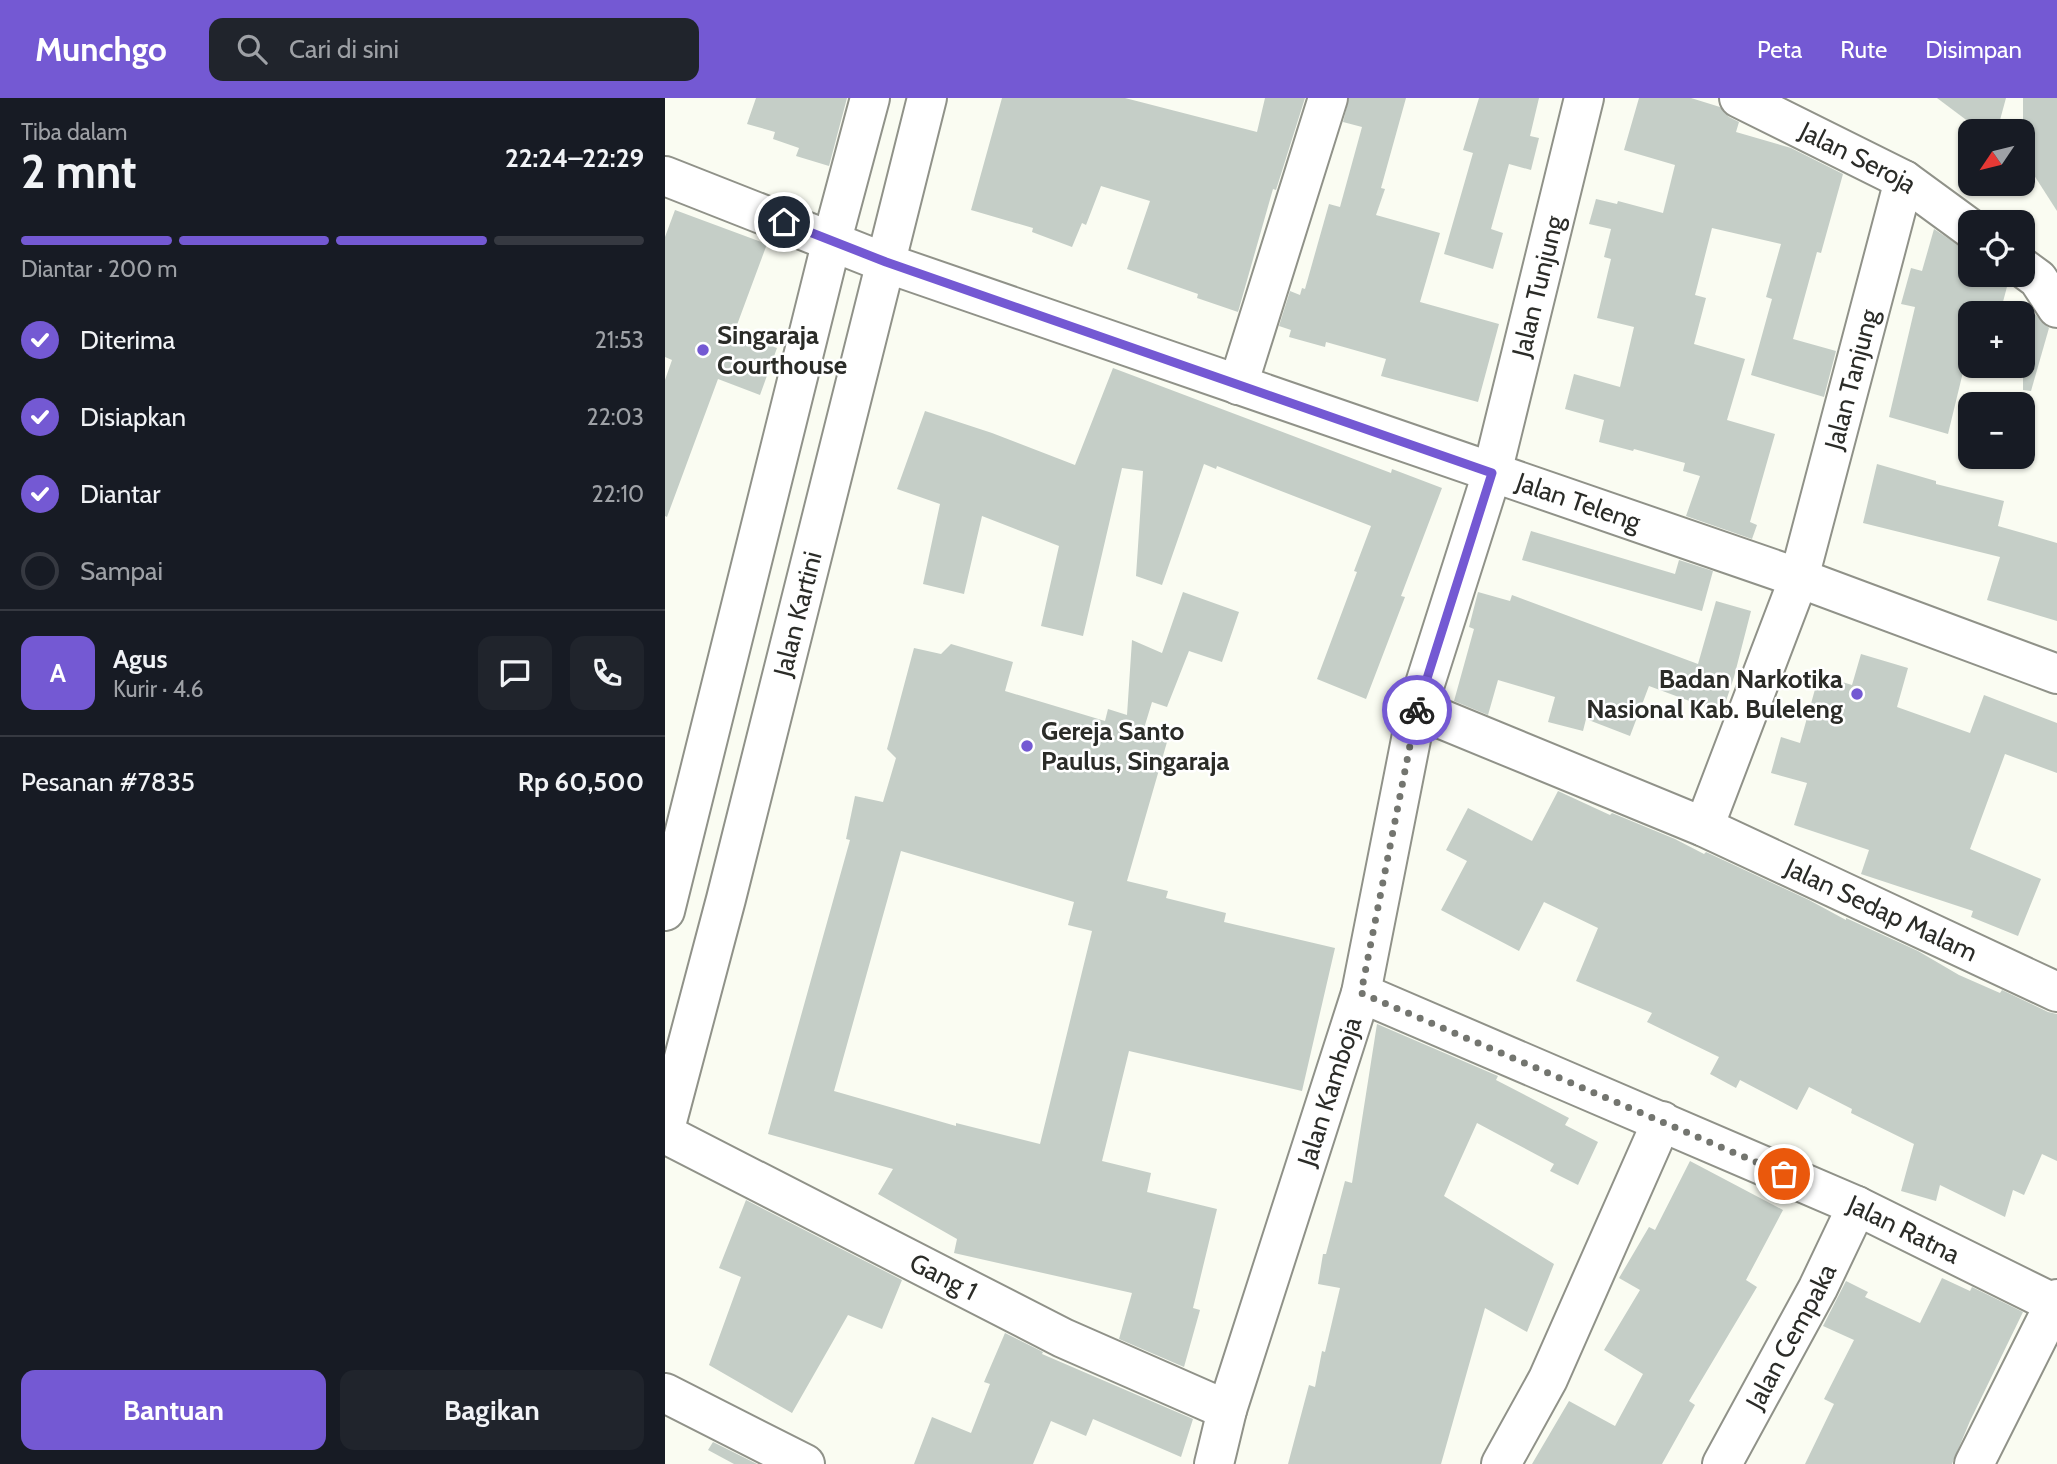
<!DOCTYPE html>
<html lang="id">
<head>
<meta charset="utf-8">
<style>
  body { margin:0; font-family:Cabin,sans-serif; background:#20242c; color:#f1f3f6; height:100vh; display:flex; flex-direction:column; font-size:26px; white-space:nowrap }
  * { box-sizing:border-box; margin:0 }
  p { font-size:23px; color:#9ea1a6 }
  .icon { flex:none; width:38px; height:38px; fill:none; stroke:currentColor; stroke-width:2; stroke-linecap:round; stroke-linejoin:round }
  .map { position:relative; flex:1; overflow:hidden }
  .details { display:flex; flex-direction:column; background:#171b24; width:665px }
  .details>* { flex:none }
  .needle { width:46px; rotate:235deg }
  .tools { position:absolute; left:1293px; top:21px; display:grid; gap:14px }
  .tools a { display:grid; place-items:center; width:77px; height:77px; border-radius:14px; background:#171b24; box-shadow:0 2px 5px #0004; font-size:35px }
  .pin { position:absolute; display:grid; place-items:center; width:60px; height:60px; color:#fff; margin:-30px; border:4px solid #fff; border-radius:50%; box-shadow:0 2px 7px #0007 }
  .courier { position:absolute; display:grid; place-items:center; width:70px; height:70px; margin:-35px; border:5px solid #7459d3; border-radius:50%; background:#fff; color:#222; box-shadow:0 2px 9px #0007 }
  .headline em { font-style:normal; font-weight:700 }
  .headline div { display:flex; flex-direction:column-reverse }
  .headline { display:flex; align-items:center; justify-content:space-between; height:119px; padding:0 21px }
  h1 { font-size:46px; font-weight:700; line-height:52px }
  .bar { display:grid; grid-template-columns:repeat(4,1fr); gap:10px 7px; align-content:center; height:84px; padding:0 21px }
  .bar i { height:9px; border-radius:5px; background:#363941 }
  .bar .current { background:#7459d3 }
  .bar p { grid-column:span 4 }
  .line { display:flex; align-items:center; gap:18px; padding:0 21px; border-top:2px solid #363941 }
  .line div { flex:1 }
  .round { display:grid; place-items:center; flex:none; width:74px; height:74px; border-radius:14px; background:#20242c }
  ol { padding:0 21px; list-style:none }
  li { display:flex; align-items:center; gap:21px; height:77px }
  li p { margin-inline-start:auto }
  li .icon { padding:7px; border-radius:50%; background:#7459d3; color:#fff; stroke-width:4 }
  li:last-child { color:#9ea1a6 }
  li i { width:38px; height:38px; border:4px solid #363941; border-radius:50% }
  .button { display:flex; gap:14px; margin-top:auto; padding:14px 21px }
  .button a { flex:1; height:80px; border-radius:14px; background:#7459d3; color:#fff; font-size:28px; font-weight:700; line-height:80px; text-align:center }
  .button a+a { background:#20242c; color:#f1f3f6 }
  header { display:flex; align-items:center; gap:42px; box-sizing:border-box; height:98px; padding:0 35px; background:#7459d3; color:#fff }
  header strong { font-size:33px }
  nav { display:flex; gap:38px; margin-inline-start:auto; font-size:24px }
  .search { width:490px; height:63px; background:#20242c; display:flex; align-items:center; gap:18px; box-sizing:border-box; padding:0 24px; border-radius:14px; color:#9ea1a6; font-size:26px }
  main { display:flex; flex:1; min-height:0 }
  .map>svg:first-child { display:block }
</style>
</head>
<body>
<header>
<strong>Munchgo</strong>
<div class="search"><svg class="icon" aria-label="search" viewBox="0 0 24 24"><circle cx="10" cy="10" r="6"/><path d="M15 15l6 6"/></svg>Cari di sini</div>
<nav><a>Peta</a><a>Rute</a><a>Disimpan</a></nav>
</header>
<main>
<section class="details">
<div class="headline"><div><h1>2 mnt</h1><p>Tiba dalam</p></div><em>22:24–22:29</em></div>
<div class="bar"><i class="current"></i><i class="current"></i><i class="current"></i><i></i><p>Diantar · 200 m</p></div>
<ol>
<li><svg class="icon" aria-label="check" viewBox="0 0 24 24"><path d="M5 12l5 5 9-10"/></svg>Diterima<p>21:53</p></li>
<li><svg class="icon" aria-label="check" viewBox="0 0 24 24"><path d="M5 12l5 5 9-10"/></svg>Disiapkan<p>22:03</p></li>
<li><svg class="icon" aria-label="check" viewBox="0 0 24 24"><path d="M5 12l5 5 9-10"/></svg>Diantar<p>22:10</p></li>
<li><i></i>Sampai</li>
</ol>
<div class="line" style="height:126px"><b class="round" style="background:#7459d3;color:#fff">A</b><div><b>Agus</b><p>Kurir · 4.6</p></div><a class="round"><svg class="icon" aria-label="chat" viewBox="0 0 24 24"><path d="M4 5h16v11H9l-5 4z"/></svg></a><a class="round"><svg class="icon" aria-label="phone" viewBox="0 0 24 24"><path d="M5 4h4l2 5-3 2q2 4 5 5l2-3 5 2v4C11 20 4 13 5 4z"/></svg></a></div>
<div class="line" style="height:91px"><div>Pesanan #7835</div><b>Rp 60,500</b></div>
<div class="button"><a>Bantuan</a><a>Bagikan</a></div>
</section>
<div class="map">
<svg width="1392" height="1366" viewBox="0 0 1392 1366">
  <rect width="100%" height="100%" fill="#fafcf2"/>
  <g fill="#c5cec7" fill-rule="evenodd">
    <polygon points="91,0 182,0 164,68 131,58 134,50 108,41 110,34 82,26"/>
    <polygon points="337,0 460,0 592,34 600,0 640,0 611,92 608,91 573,214 532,200 533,196 462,171 485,103 436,88 421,127 417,125 407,149 367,134 368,130 306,112"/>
    <polygon points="684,0 741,0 716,90 720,91 711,117 775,135 755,204 834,226 813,304 716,278 721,261 661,244 660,249 624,239 626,232 614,228 625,193 635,197 637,190 640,191 664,106 675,109 697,29 678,24"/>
    <polygon points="814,0 874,0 865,38 874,40 866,72 844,66 826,131 838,135 828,171 779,156 808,55 798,52"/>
    <polygon points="974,0 1026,0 1055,9 1064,19 1074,24 1071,34 1126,50 1178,76 1156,155 1152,154 1128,241 1171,253 1159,299 1086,277 1107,201 1101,199 1116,146 1047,130 1030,197 1041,200 1029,246 1080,261 1062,322 1110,336 1085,424 1092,427 1087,441 1021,418 1035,378 1018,373 1020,365 969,351 968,353 934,344 939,322 900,311 909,276 955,289 969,229 932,220 946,161 939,159 946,131 924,126 931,101 952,106 953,103 998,115 1010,67 959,52"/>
    <polygon points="1272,0 1341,0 1332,33 1316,33"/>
    <polygon points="1358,0 1392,0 1392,113 1358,60"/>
    <polygon points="10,112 102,146 69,235 112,250 95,297 53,281 2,419 0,418 0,282 7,262 0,259 0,139"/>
    <polygon points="1269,131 1301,152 1294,177 1338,177 1343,185 1335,215 1306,215 1306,241 1283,336 1224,319 1250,209 1236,206 1246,170 1257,173"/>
    <polygon points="1358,213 1370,216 1384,230 1366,293 1358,292"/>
    <polygon points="448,270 726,375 727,371 777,390 736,498 740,499 701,601 652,581 692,474 689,473 706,428 552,368 551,371 539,366 497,487 471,478 478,373 457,370 418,538 376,528 394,448 317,418 299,496 258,486 275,406 232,391 260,313 327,335 410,367"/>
    <polygon points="1212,366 1271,383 1271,386 1339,403 1333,428 1392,445 1392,523 1322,502 1335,459 1198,425"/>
    <polygon points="866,433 1010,476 1014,462 1048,473 1037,513 857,462"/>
    <path d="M518,494L574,514L557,564L524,553L502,609L487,604L477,637L502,644L462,783L503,793L501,800L561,815L559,824L670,850L637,993L464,953L437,1063L486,1075L482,1094L552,1111L528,1210L535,1212L519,1269L454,1241L467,1195L289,1155L292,1141L213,1096L228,1071L103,1036L185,742L181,741L190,698L218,704L231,660L222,651L249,550L276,556L286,546L348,564L340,593L440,623L443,611L462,617L467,542L497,555ZM236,753L409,804L403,827L427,833L375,1046L291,1025V1028L169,993Z"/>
    <polygon points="813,494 845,503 847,497 1033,566 1051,503 1086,513 1069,579 1057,615 984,588 965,638 921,621 918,633 883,624 890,599 833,582 823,617 789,603 809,531 804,529"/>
    <polygon points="1196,556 1243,570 1232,609 1305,635 1319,597 1392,625 1392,675 1340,656 1305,751 1376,781 1353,838 1306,819 1308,813 1196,776 1204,752 1129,727 1142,685 1106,675 1116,639 1135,645 1154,577 1187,587"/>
    <polygon points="893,693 945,717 947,715 1010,741 1039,756 1041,754 1144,802 1181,822 1181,820 1253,853 1294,877 1335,895 1337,892 1383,914 1392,916 1392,1063 1377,1056 1359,1097 1348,1092 1340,1119 1275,1087 1271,1103 1236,1093 1249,1046 1186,1015 1187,1011 1144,989 1132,1012 1075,982 1071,990 1045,976 1054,959 982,924 987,915 911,883 933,830 879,804 854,853 776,812 802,763 781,752 803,710 867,743"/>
    <polygon points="712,926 833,978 831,982 904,1020 900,1027 933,1044 913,1087 885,1073 889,1066 812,1025 779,1098 889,1166 862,1234 820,1210 776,1366 623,1366 644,1287 650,1289 657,1253 660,1254 675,1190 653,1186 658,1156 661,1156 680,1083 687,1085"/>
    <polygon points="1025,1063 1118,1112 1081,1182 1092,1189 1024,1303 1030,1307 997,1366 867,1366 904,1303 950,1328 978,1276 939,1252 975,1192 954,1180 984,1129 990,1132"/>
    <polygon points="81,1102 237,1182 217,1231 183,1217 127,1315 44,1267 76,1179 54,1170"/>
    <polygon points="1277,1180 1305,1193 1307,1189 1358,1214 1305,1323 1287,1366 1140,1366 1169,1306 1159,1301 1189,1242 1158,1228 1181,1183 1203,1194 1200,1199 1255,1225"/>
    <polygon points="340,1235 378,1254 377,1256 528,1321 516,1359 428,1321 421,1338 386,1323 368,1366 249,1366 267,1319 306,1335 325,1286 319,1284"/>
    <polygon points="48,1344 92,1366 69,1366 43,1352"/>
  </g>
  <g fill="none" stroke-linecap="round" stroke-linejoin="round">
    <g stroke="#909289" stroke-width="42">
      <g id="minor">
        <path id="s1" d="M1074,0L1239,82L1306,131"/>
        <path id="s2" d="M0,78L221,165L1134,480L1392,576"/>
        <polyline points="1358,170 1373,181 1392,210"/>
        <polyline points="573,287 663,0"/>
        <path id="s3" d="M752,611L1039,729L1392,894"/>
        <path id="s4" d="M1039,729L1134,480L1239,82"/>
        <polyline points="0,813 167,142 205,0"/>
        <path id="s5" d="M696,895L1192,1108L1392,1207"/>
        <path id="s6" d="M0,1031L61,801L262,0"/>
        <path id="s7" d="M0,1036L398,1240L562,1312"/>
        <polyline points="0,1295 140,1366"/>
        <path id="s8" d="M549,1366L562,1312L696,895L752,611L827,375L919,0"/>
        <polyline points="836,1366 883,1281 997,1023"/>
        <path id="s9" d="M1057,1366L1153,1190L1192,1108"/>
        <polyline points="1309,1366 1392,1201"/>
      </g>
    </g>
    <use href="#minor" stroke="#fff" stroke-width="38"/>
  </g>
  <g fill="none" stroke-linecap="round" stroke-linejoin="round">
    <polyline stroke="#73756f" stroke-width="7" stroke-dasharray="0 12.6" points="752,612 696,895 1119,1076"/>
    <polyline stroke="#7459d3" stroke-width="9" points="119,124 221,164 827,375 752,612"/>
  </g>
  <g fill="#7459d3" stroke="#fff" stroke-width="2.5">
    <circle cx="38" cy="252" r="7"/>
    <circle cx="1192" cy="596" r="7"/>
    <circle cx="362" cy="648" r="7"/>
  </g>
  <g text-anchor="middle" stroke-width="5" stroke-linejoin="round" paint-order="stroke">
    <g font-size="26" fill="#2b2c28" stroke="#fff">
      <text dy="9" stroke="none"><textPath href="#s1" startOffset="133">Jalan Seroja</textPath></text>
      <text dy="9" stroke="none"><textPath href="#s8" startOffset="1223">Jalan Tunjung</textPath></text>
      <text dy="9" stroke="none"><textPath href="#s4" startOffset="472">Jalan Tanjung</textPath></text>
      <text dy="9" stroke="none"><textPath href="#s2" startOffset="970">Jalan Teleng</textPath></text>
      <text dy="9" stroke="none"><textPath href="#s6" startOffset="532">Jalan Kartini</textPath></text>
      <text dy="9" stroke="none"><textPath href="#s3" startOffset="506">Jalan Sedap Malam</textPath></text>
      <text dy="9" stroke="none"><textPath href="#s8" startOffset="390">Jalan Kamboja</textPath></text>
      <text dy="9" stroke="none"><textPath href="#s5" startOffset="592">Jalan Ratna</textPath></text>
      <text dy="9" stroke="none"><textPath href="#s7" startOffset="313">Gang 1</textPath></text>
      <text dy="9" stroke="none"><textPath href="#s9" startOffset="145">Jalan Cempaka</textPath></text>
    </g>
    <g font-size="26" font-weight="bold" fill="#2b2c28" stroke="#fff" text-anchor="start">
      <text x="52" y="246">Singaraja<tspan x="52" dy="30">Courthouse</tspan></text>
      <text x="1178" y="590" text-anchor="end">Badan Narkotika<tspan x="1178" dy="30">Nasional Kab. Buleleng</tspan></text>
      <text x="376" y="642">Gereja Santo<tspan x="376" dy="30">Paulus, Singaraja</tspan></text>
    </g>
  </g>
</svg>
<div class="tools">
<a><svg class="needle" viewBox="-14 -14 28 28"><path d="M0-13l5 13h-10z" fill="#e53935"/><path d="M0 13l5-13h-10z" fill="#9ea1a6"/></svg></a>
<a><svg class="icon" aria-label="locate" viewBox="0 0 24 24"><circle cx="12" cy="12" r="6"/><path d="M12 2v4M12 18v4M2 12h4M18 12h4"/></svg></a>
<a>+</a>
<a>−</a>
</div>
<div class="pin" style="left:1119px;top:1076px;background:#ea580c"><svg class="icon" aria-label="bag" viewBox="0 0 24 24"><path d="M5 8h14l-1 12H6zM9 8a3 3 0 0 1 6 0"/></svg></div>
<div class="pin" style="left:119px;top:124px;background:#1f2937"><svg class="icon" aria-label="home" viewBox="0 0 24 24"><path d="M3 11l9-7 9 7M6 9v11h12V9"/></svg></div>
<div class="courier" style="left:752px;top:612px"><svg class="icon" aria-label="bike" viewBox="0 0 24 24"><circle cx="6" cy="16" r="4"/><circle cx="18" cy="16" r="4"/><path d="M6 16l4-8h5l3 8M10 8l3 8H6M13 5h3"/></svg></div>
</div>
</main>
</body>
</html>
